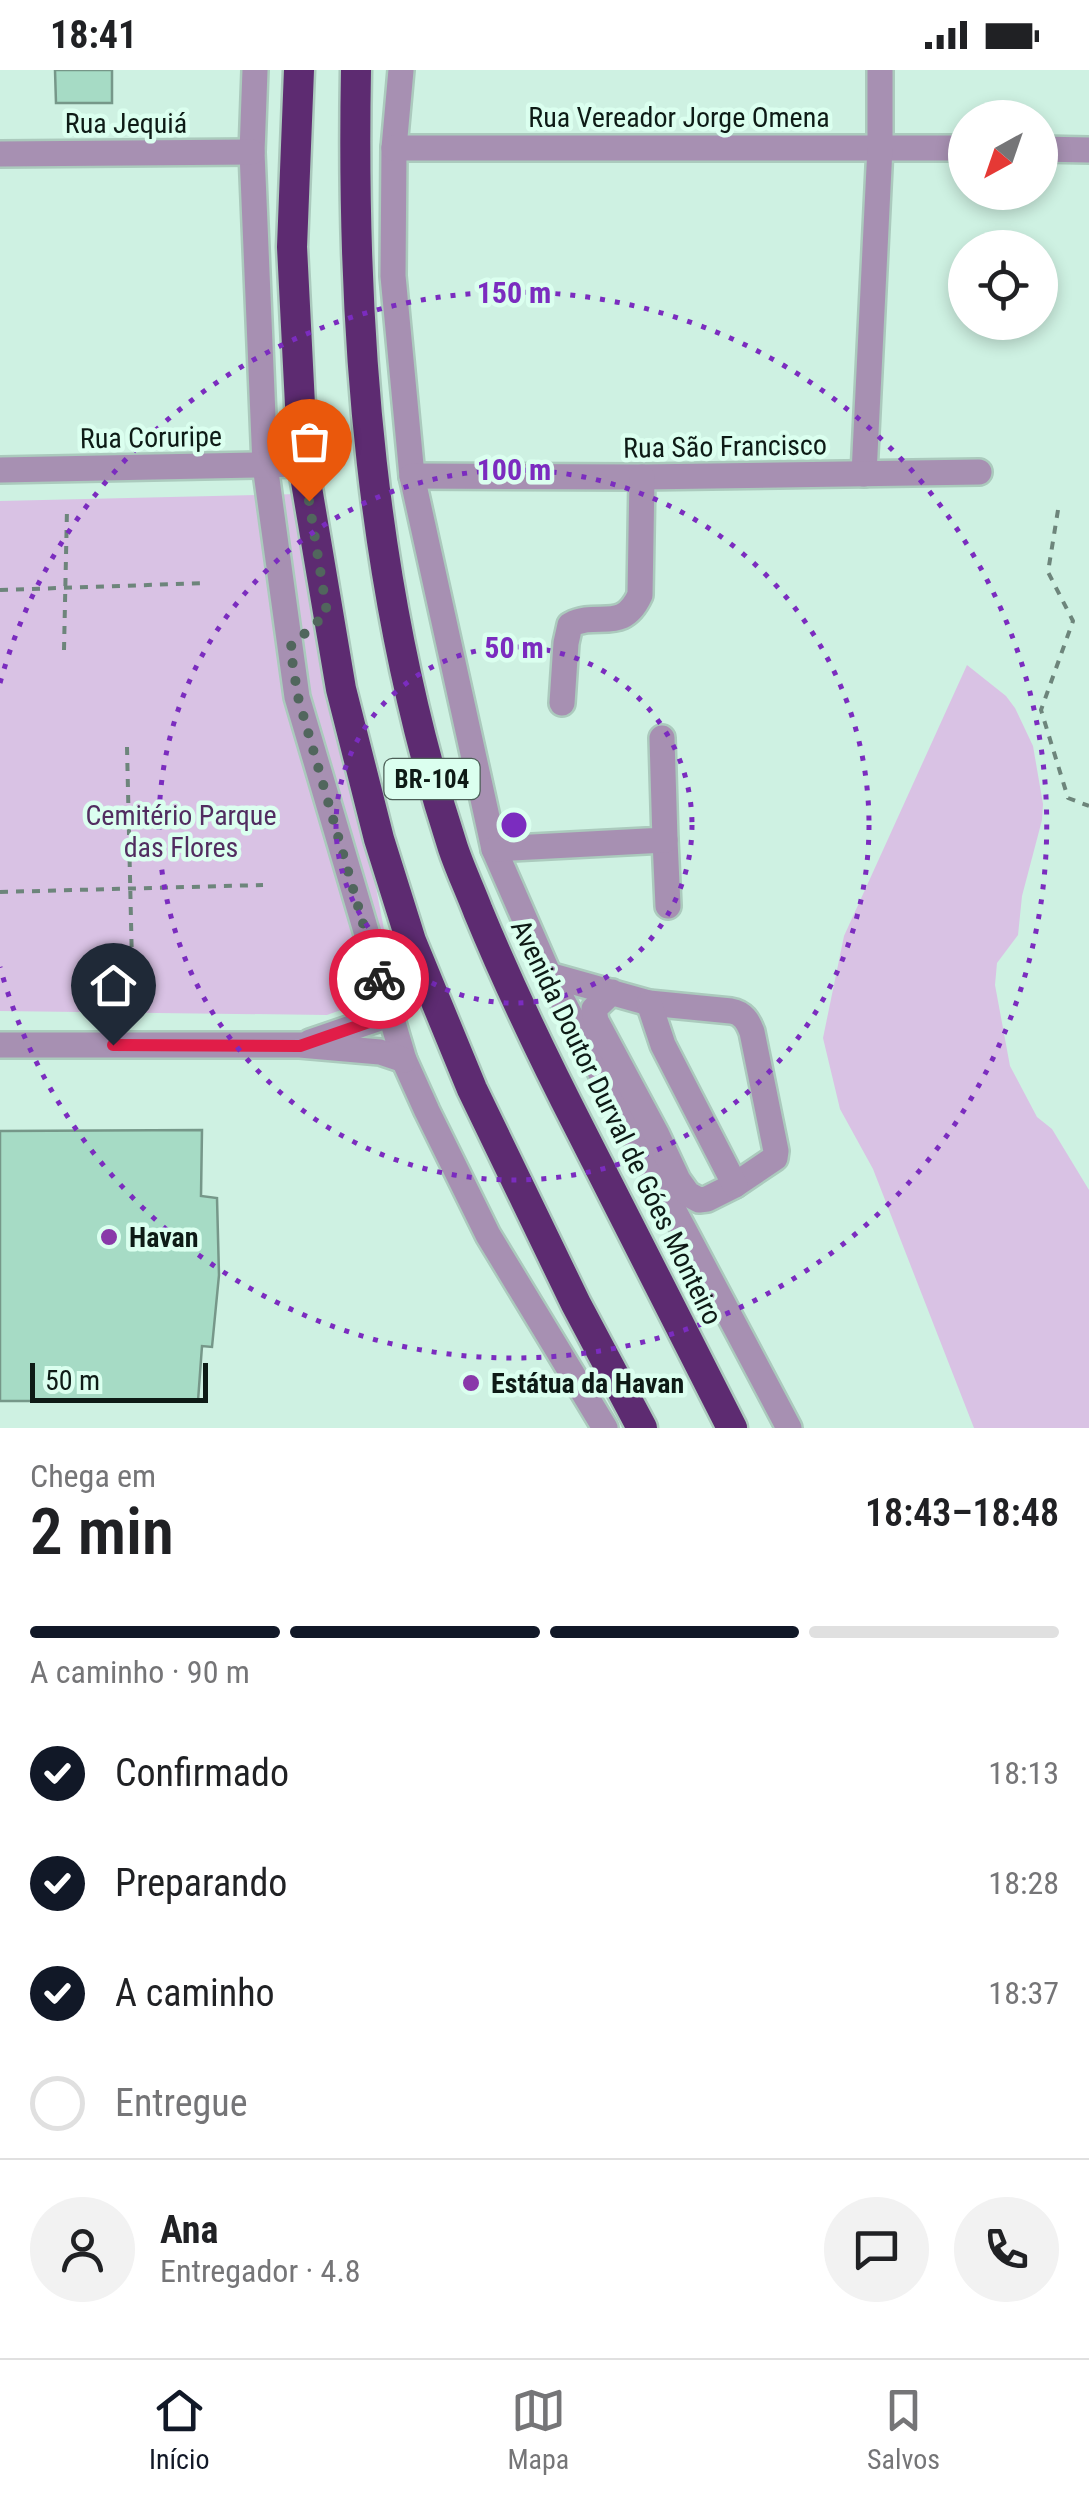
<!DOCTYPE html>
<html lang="pt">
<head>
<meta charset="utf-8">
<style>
  body { margin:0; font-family:"Roboto Condensed",sans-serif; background:#f2f2f2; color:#202124; height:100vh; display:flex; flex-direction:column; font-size:38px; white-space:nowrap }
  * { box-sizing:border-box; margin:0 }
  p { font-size:32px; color:#757577 }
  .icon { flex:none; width:55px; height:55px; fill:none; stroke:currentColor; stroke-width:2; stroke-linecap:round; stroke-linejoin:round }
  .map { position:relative; height:1358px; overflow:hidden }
  .drawer { display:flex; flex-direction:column; background:#fff; flex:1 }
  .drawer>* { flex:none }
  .needle { width:65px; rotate:220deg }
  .tools { position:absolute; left:948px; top:30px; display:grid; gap:20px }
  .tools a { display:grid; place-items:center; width:110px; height:110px; border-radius:50%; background:#fff; box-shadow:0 5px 15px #0003; font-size:50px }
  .scale { position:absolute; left:30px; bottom:25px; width:178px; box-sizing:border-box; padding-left:10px; border:5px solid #0e1b16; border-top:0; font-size:28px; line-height:35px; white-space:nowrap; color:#0e1b16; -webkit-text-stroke:8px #dbffef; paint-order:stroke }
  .pin { position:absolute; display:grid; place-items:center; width:85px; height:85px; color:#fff; margin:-102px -42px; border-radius:50% 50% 50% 0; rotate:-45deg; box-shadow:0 0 10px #0007 }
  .pin .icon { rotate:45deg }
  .courier { position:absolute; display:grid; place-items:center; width:100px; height:100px; margin:-50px; border:8px solid #e11d48; border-radius:50%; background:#fff; color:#222; box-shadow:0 2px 12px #0007 }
  .head em { font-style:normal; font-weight:600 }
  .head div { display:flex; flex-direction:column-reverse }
  .head { display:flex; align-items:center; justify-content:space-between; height:170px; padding:0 30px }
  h1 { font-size:65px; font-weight:600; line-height:75px }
  .bar { display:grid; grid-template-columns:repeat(4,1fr); gap:15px 10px; align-content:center; height:120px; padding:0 30px }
  .bar i { height:12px; border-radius:8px; background:#e0e0e0 }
  .bar .selected { background:#111827 }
  .bar p { grid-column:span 4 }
  .line { display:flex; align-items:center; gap:25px; padding:0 30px; border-top:2px solid #e0e0e0 }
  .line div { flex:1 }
  .round { display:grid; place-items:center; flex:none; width:105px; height:105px; border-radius:52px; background:#f2f2f2 }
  ol { padding:0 30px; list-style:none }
  li { display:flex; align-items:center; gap:30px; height:110px }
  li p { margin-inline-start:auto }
  li .icon { padding:10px; border-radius:50%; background:#111827; color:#fff; stroke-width:4 }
  li:last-child { color:#757577 }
  li i { width:55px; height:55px; border:5px solid #e0e0e0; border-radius:50% }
  .status { display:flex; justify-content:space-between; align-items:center; height:70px; padding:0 50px; background:#fff; direction:ltr }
  .status svg { height:28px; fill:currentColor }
  .dock { display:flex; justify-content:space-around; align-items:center; height:140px; border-top:2px solid #e0e0e0; background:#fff; font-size:28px; color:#757577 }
  .dock a { display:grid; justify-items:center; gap:5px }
  .dock .selected { color:#111827 }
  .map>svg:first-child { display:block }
</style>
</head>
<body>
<div class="status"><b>18:41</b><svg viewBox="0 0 49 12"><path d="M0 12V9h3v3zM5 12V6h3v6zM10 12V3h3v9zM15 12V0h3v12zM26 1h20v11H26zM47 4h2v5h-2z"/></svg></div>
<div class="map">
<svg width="1089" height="1358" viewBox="0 0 1089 1358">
  <rect width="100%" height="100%" fill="#cef1e2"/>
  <g fill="#d9c2e4">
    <path d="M300,424L389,885C372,921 366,932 327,945L0,941V431Z"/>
    <polygon points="967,595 1006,626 1015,638 1033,676 1043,734 1042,750 1022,826 1018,865 997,893 995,915 1010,996 1037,1047 1052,1059 1089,1120 1089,1358 974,1358 873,1099 840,1039 823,968 844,866"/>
  </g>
  <g fill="#a6dbc5" stroke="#769789" stroke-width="2.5">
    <polygon points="55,0 112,0 112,33 56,33"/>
    <polygon points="202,1060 201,1126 217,1128 219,1205 212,1277 202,1276 198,1331 0,1331 0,1061"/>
  </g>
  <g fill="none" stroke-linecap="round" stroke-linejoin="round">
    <g stroke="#abcabd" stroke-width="30">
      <g id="minor">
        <polyline points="255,0 252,82 265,395 297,627 404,990 427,1041 488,1165 605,1358"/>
        <polyline points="401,0 394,78 393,206 412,406 494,779 549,905 789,1358"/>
        <polyline points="394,78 965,78"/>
        <polyline points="1040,79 1089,80"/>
        <polyline points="0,84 252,82"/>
        <polyline points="0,400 303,394"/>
        <polyline points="864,404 880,77 880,0"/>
        <polyline points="412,406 642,407 979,402"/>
        <path d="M562,633L566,573L570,555C599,540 622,564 640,525L642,407"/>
        <polyline points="665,770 668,836"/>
        <polyline points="494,779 665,770 662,668"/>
        <path d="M549,905L649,933L731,941C743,943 748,951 752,962L776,1081L775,1088L735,1115L707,1129L699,1130L688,1124L678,1110L657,1065L596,951L594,939L612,922"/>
        <polyline points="649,933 663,975 735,1115"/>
        <polyline points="310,972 389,945"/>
        <polyline points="0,975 300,975 380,982 404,990"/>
      </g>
    </g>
    <g stroke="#abcabd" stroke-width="35">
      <g id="highway">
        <polyline points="299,0 292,177 303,394 341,619 379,769 411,871 472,1019 576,1234 642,1358"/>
        <path d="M356,0C351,262 371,527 453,778C460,799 470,820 478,841C509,916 544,989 581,1061C632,1160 682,1259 732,1358"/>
      </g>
    </g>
    <g stroke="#6d857b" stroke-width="4" stroke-dasharray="8 8" stroke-linecap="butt">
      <polyline points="1058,440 1048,502 1073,551 1041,640 1068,728 1089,736"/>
      <polyline points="0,520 207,513"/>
      <polyline points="64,580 67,439"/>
      <polyline points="127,677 133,937"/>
      <polyline points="0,822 263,815"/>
    </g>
    <use href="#minor" stroke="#a790b2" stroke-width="25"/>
    <use href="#highway" stroke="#5d2b71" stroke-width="30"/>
  </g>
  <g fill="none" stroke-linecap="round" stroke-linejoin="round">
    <polyline stroke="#51665d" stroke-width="10" stroke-dasharray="0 18" points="309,431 327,543 290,577 298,627 379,909"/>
    <polyline stroke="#e11d48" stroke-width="12" points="113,975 300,976 389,945 379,909"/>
  </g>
  <g fill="none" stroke="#7b2cbf" stroke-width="5" stroke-dasharray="5 10">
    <circle cx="514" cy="755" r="178"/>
    <circle cx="514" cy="755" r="355"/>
    <path d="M0 613A533 533 0 1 1 0 897"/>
  </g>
  <g fill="#8939a9" stroke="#dbffef" stroke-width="4">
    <circle cx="109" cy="1167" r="10"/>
    <circle cx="471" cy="1313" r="10"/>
  </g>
  <g text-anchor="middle" stroke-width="9" stroke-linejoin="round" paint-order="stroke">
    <rect fill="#dbffef" stroke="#4c5f57" stroke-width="2.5" x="384.5" y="689" width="95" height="40" rx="8"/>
    <g font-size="25" font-weight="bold" fill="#0e1b16">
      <text x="432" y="718">BR-104</text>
    </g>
    <g font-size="28" fill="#0e1b16" stroke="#dbffef">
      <text x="679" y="57">Rua Vereador Jorge Omena</text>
      <text x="126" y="63">Rua Jequiá</text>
      <text transform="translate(151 367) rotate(-1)" y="10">Rua Coruripe</text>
      <text transform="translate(725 376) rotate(-1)" y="10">Rua São Francisco</text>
      <text transform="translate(617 1052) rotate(64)" y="10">Avenida Doutor Durval de Góes Monteiro</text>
    </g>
    <g font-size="28" fill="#512d60" stroke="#dbffef">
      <text x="181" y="755">Cemitério Parque<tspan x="181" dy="32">das Flores</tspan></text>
    </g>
    <g font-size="28" font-weight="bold" fill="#0e1b16" stroke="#dbffef" text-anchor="start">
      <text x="129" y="1177">Havan</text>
      <text x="491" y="1323">Estátua da Havan</text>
    </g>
  </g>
  <circle cx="514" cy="755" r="15" fill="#7b2cbf" stroke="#dbffef" stroke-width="5"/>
  <g font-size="30" text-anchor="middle" font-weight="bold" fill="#7b2cbf" stroke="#dbffef" stroke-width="9" stroke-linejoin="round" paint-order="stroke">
    <text x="514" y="233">150 m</text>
    <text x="514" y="410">100 m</text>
    <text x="514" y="588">50 m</text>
  </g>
</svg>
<div class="tools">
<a><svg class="needle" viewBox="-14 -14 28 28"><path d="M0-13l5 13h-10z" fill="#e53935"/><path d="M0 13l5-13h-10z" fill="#757577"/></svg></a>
<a><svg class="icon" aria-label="locate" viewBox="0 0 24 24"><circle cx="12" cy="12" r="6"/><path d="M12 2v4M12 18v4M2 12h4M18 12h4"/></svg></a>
</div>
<div class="scale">50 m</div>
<div class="pin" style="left:309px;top:431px;background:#ea580c"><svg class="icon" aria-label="bag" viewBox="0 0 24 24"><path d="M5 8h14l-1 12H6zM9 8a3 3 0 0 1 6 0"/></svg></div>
<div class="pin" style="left:113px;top:975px;background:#1f2937"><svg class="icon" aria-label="home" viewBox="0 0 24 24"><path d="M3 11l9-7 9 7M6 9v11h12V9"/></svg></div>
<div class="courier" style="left:379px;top:909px"><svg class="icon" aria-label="bike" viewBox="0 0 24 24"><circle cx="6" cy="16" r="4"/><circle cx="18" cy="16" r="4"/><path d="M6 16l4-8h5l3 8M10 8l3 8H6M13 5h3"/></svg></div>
</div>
<section class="drawer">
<div class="head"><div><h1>2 min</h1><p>Chega em</p></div><em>18:43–18:48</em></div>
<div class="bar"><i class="selected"></i><i class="selected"></i><i class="selected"></i><i></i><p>A caminho · 90 m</p></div>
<ol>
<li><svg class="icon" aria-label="check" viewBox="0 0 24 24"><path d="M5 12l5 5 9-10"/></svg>Confirmado<p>18:13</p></li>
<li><svg class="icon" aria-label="check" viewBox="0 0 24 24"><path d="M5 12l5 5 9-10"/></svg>Preparando<p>18:28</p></li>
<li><svg class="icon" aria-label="check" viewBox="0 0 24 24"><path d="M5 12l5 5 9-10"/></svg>A caminho<p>18:37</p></li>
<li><i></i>Entregue</li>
</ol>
<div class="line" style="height:180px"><a class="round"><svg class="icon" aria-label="person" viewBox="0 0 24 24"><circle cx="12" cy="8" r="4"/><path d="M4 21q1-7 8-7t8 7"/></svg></a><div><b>Ana</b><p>Entregador · 4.8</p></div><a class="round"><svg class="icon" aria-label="chat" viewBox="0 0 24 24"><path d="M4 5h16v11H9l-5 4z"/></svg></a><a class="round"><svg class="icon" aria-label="phone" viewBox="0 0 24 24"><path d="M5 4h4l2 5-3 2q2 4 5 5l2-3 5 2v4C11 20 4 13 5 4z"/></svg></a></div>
</section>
<nav class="dock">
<a class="selected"><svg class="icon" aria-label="home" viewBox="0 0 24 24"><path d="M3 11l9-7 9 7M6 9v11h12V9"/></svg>Início</a>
<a><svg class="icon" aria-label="map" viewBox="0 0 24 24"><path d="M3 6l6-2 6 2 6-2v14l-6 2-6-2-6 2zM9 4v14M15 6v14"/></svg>Mapa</a>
<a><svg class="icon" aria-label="saved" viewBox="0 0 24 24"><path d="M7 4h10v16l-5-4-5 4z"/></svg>Salvos</a>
</nav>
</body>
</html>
